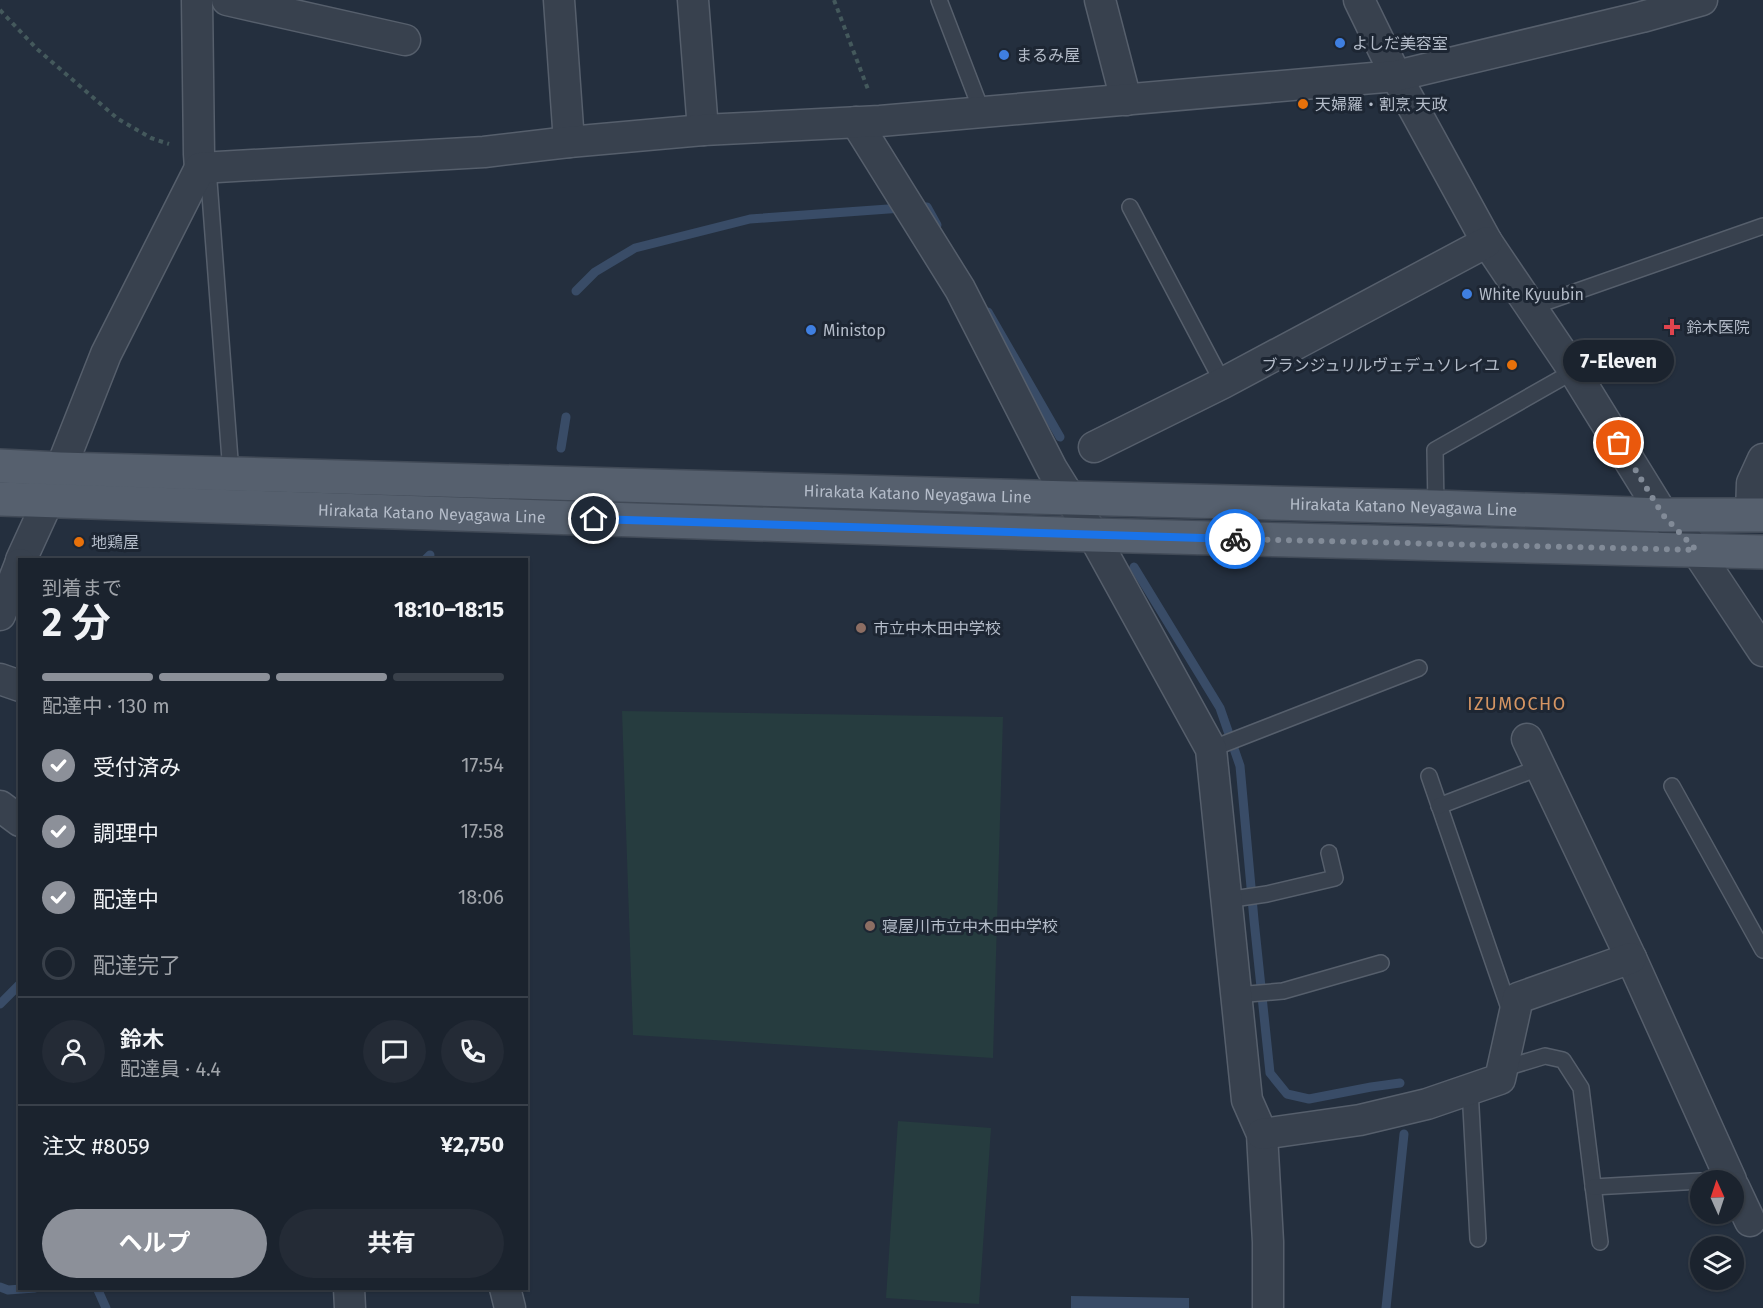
<!DOCTYPE html>
<html lang="ja">
<head>
<meta charset="utf-8">
<style>
  body { margin:0; font-family:"Fira Sans","Noto Sans JP",sans-serif; background:#242b36; color:#f1f3f6; height:100vh; display:flex; flex-direction:column; font-size:22px; white-space:nowrap }
  * { box-sizing:border-box; margin:0 }
  p { font-size:20px; color:#a0a4aa }
  .icon { flex:none; width:33px; height:33px; fill:none; stroke:currentColor; stroke-width:2; stroke-linecap:round; stroke-linejoin:round }
  .map { position:relative; flex:1; overflow:hidden }
  .panel { position:absolute; left:18px; top:558px; width:510px; height:732px; display:flex; flex-direction:column; background:#1b232e; border-radius:0px; box-shadow:0 2px 4px #0004,0 0 0 2px #39404a }
  .panel>* { flex:none }
  .needle { width:39px; rotate:357deg }
  .tools { position:absolute; left:1690px; top:1170px; display:grid; gap:12px }
  .tools a { display:grid; place-items:center; width:54px; height:54px; border-radius:50%; background:#1b232e; box-shadow:0 2px 4px #0004,0 0 0 2px #39404a; font-size:30px }
  .pin { position:absolute; display:grid; place-items:center; width:51px; height:51px; color:#fff; margin:-26px; border:3px solid #fff; border-radius:50%; box-shadow:0 2px 6px #0007 }
  .courier { position:absolute; display:grid; place-items:center; width:60px; height:60px; margin:-30px; border:4px solid #1a73e8; border-radius:50%; background:#fff; color:#222; box-shadow:0 2px 8px #0007 }
  .bubble { position:absolute; height:42px; border-radius:21px; background:#1b232e; box-shadow:0 2px 4px #0004,0 0 0 2px #39404a; font-size:20px; font-weight:700; line-height:42px; text-align:center }
  .summary em { font-style:normal; font-weight:700 }
  .summary div { display:flex; flex-direction:column-reverse }
  .summary { display:flex; align-items:center; justify-content:space-between; height:102px; padding:0 24px }
  h1 { font-size:39px; font-weight:700; line-height:45px }
  .bar { display:grid; grid-template-columns:repeat(4,1fr); gap:9px 6px; align-content:center; height:72px; padding:0 24px }
  .bar i { height:8px; border-radius:4px; background:#39404a }
  .bar .on { background:#8c9099 }
  .bar p { grid-column:span 4 }
  .line { display:flex; align-items:center; gap:15px; padding:0 24px; border-top:2px solid #39404a }
  .line div { flex:1 }
  .round { display:grid; place-items:center; flex:none; width:63px; height:63px; border-radius:32px; background:#242b36 }
  ol { padding:0 24px; list-style:none }
  li { display:flex; align-items:center; gap:18px; height:66px }
  li p { margin-inline-start:auto }
  li .icon { padding:6px; border-radius:50%; background:#8c9099; color:#fff; stroke-width:4 }
  li:last-child { color:#a0a4aa }
  li i { width:33px; height:33px; border:3px solid #39404a; border-radius:50% }
  .button { display:flex; gap:12px; margin-top:auto; padding:12px 24px }
  .button a { flex:1; height:69px; border-radius:36px; background:#8c9099; color:#fff; font-size:24px; font-weight:700; line-height:69px; text-align:center }
  .button a+a { background:#242b36; color:#f1f3f6 }
  .map>svg:first-child { display:block }
</style>
</head>
<body>
<div class="map">
<svg width="1763" height="1308" viewBox="0 0 1763 1308">
  <rect width="100%" height="100%" fill="#242f3e"/>
  <g fill="#263c3f">
    <polygon points="622,711 1003,717 993,1058 633,1035"/>
    <polygon points="898,1121 991,1128 979,1304 886,1298"/>
  </g>
  <polygon fill="#394c67" points="1071,1296 1189,1298 1189,1308 1071,1308"/>
  <g fill="none" stroke-linecap="round" stroke-linejoin="round">
    <g stroke="#394c67" stroke-width="9">
      <polyline points="916,207 927,207 937,225"/>
      <polyline points="576,291 595,272 635,248 750,219 902,208"/>
      <polyline points="988,312 1060,437"/>
      <polyline points="561,448 566,417"/>
      <polyline points="425,560 430,555"/>
      <polyline points="1134,567 1220,708 1240,766 1254,920 1270,1073 1287,1094 1309,1099 1371,1087 1400,1083"/>
      <polyline points="0,1004 20,984"/>
      <polyline points="0,1287 8,1290 35,1288"/>
      <polyline points="97,1288 106,1308"/>
      <polyline points="1386,1308 1404,1134"/>
    </g>
    <g stroke="#565f6c" stroke-width="18">
      <g id="lane">
        <polyline points="939,0 982,112"/>
        <polyline points="208,168 231,473"/>
        <polyline points="1130,207 1223,383"/>
        <polyline points="1532,307 1763,226"/>
        <polyline points="1436,507 1435,450 1574,371"/>
        <polyline points="1211,749 1419,668"/>
        <polyline points="1429,776 1510,1011"/>
        <polyline points="1672,786 1763,950"/>
        <polyline points="1439,806 1541,767"/>
        <polyline points="1226,900 1267,894 1335,878 1329,853"/>
        <polyline points="1236,995 1283,991 1381,963"/>
        <polyline points="1502,1069 1545,1056 1563,1060 1581,1088 1600,1242"/>
        <polyline points="1470,1089 1478,1239"/>
        <polyline points="1593,1187 1701,1181"/>
      </g>
    </g>
    <g stroke="#565f6c" stroke-width="33">
      <g id="street">
        <polyline points="197,0 199,154 200,168"/>
        <polyline points="227,0 405,40"/>
        <polyline points="559,0 569,142"/>
        <polyline points="693,0 703,130"/>
        <polyline points="1100,0 1126,100"/>
        <polyline points="1359,0 1396,76 1487,242 1574,371 1663,515 1696,550 1763,651"/>
        <polyline points="856,122 960,289 1052,469 1093,535 1211,749 1247,1100 1262,1134 1268,1242 1268,1308"/>
        <polyline points="1094,447 1223,383 1487,242"/>
        <polyline points="1751,514 1752,483 1763,459"/>
        <polyline points="21,560 48,501 106,354 200,168 484,152 569,142 703,130 880,121 1396,76 1642,17 1702,0"/>
        <polyline points="0,615 20,564"/>
        <polyline points="0,679 20,686"/>
        <polyline points="1527,739 1631,958 1731,1180"/>
        <polyline points="0,806 20,821"/>
        <polyline points="1262,1134 1360,1120 1427,1104 1500,1079 1518,998 1631,958"/>
        <polyline points="1734,1187 1750,1221"/>
        <polyline points="349,1288 350,1308"/>
        <polyline points="505,1288 510,1308"/>
      </g>
    </g>
    <g stroke="#414a57" stroke-width="36">
      <g id="primary">
        <path id="s1" d="M0,466L60,469L1071,498L1436,507L1663,515H1763"/>
        <path id="s2" d="M0,499L1093,535L1763,552"/>
      </g>
    </g>
    <g stroke="#44595c" stroke-width="4" stroke-dasharray="4.5 4.5" stroke-linecap="butt">
      <polyline points="834,0 869,92"/>
      <polyline points="0,10 37,49 118,119 151,138 169,144"/>
    </g>
    <use href="#lane" stroke="#38414e" stroke-width="15"/>
    <use href="#street" stroke="#38414e" stroke-width="30"/>
    <use href="#primary" stroke="#56606e" stroke-width="33"/>
  </g>
  <g fill="none" stroke-linecap="round" stroke-linejoin="round">
    <polyline stroke="#828b98" stroke-width="6" stroke-dasharray="0 10.8" points="1235,539 1696,550 1663,515 1619,443"/>
    <polyline stroke="#1a73e8" stroke-width="8" points="594,519 1235,539"/>
  </g>
  <g fill="#3f7fe0" stroke="#1d2633" stroke-width="2">
    <circle cx="1340" cy="43" r="6"/>
    <circle cx="1004" cy="55" r="6"/>
    <circle cx="1467" cy="294" r="6"/>
    <circle cx="811" cy="330" r="6"/>
  </g>
  <g fill="#e8710a" stroke="#1d2633" stroke-width="2">
    <circle cx="1303" cy="104" r="6"/>
    <circle cx="1512" cy="365" r="6"/>
    <circle cx="79" cy="542" r="6"/>
  </g>
  <path fill="#e0444e" stroke="#1d2633" stroke-width="2" d="M1669 318h6v6h6v6h-6v6h-6v-6h-6v-6h6z"/>
  <g fill="#8d6e63" stroke="#1d2633" stroke-width="2">
    <circle cx="861" cy="628" r="6"/>
    <circle cx="870" cy="926" r="6"/>
  </g>
  <g text-anchor="middle" stroke-width="6" stroke-linejoin="round" paint-order="stroke">
    <g font-size="16" fill="#b4bcc9" stroke="#1d2633" text-anchor="start">
      <text x="1352" y="49">よしだ美容室</text>
      <text x="1016" y="61">まるみ屋</text>
      <text x="1315" y="110">天婦羅・割烹 天政</text>
      <text x="1479" y="300">White Kyuubin</text>
      <text x="1686" y="333">鈴木医院</text>
      <text x="823" y="336">Ministop</text>
      <text x="1500" y="371" text-anchor="end">ブランジュリルヴェデュソレイユ</text>
      <text x="91" y="548">地鶏屋</text>
      <text x="873" y="634">市立中木田中学校</text>
      <text x="882" y="932">寝屋川市立中木田中学校</text>
    </g>
    <g font-size="16" fill="#b4bcc9" stroke="#1d2633">
      <text dy="6" stroke="none"><textPath href="#s1" startOffset="918">Hirakata Katano Neyagawa Line</textPath></text>
      <text dy="6" stroke="none"><textPath href="#s1" startOffset="1404">Hirakata Katano Neyagawa Line</textPath></text>
      <text dy="6" stroke="none"><textPath href="#s2" startOffset="432">Hirakata Katano Neyagawa Line</textPath></text>
    </g>
    <g font-size="18" letter-spacing="1.5" fill="#d59563" stroke="#1d2633">
      <text x="1517" y="710">IZUMOCHO</text>
    </g>
  </g>
</svg>
<div class="tools">
<a><svg class="needle" viewBox="-14 -14 28 28"><path d="M0-13l5 13h-10z" fill="#e53935"/><path d="M0 13l5-13h-10z" fill="#a0a4aa"/></svg></a>
<a><svg class="icon" aria-label="layers" viewBox="0 0 24 24"><path d="M12 4l9 5-9 5-9-5zM3 14l9 5 9-5"/></svg></a>
</div>
<div class="pin" style="left:1619px;top:443px;background:#ea580c"><svg class="icon" aria-label="bag" viewBox="0 0 24 24"><path d="M5 8h14l-1 12H6zM9 8a3 3 0 0 1 6 0"/></svg></div>
<div class="pin" style="left:594px;top:519px;background:#1f2937"><svg class="icon" aria-label="home" viewBox="0 0 24 24"><path d="M3 11l9-7 9 7M6 9v11h12V9"/></svg></div>
<div class="courier" style="left:1235px;top:539px"><svg class="icon" aria-label="bike" viewBox="0 0 24 24"><circle cx="6" cy="16" r="4"/><circle cx="18" cy="16" r="4"/><path d="M6 16l4-8h5l3 8M10 8l3 8H6M13 5h3"/></svg></div>
<div class="bubble" style="left:1563px;top:340px;width:111px">7-Eleven</div>
<section class="panel">
<div class="summary"><div><h1>2 分</h1><p>到着まで</p></div><em>18:10–18:15</em></div>
<div class="bar"><i class="on"></i><i class="on"></i><i class="on"></i><i></i><p>配達中 · 130 m</p></div>
<ol>
<li><svg class="icon" aria-label="check" viewBox="0 0 24 24"><path d="M5 12l5 5 9-10"/></svg>受付済み<p>17:54</p></li>
<li><svg class="icon" aria-label="check" viewBox="0 0 24 24"><path d="M5 12l5 5 9-10"/></svg>調理中<p>17:58</p></li>
<li><svg class="icon" aria-label="check" viewBox="0 0 24 24"><path d="M5 12l5 5 9-10"/></svg>配達中<p>18:06</p></li>
<li><i></i>配達完了</li>
</ol>
<div class="line" style="height:108px"><a class="round"><svg class="icon" aria-label="person" viewBox="0 0 24 24"><circle cx="12" cy="8" r="4"/><path d="M4 21q1-7 8-7t8 7"/></svg></a><div><b>鈴木</b><p>配達員 · 4.4</p></div><a class="round"><svg class="icon" aria-label="chat" viewBox="0 0 24 24"><path d="M4 5h16v11H9l-5 4z"/></svg></a><a class="round"><svg class="icon" aria-label="phone" viewBox="0 0 24 24"><path d="M5 4h4l2 5-3 2q2 4 5 5l2-3 5 2v4C11 20 4 13 5 4z"/></svg></a></div>
<div class="line" style="height:78px"><div>注文 #8059</div><b>¥2,750</b></div>
<div class="button"><a>ヘルプ</a><a>共有</a></div>
</section>
</div>
</body>
</html>
